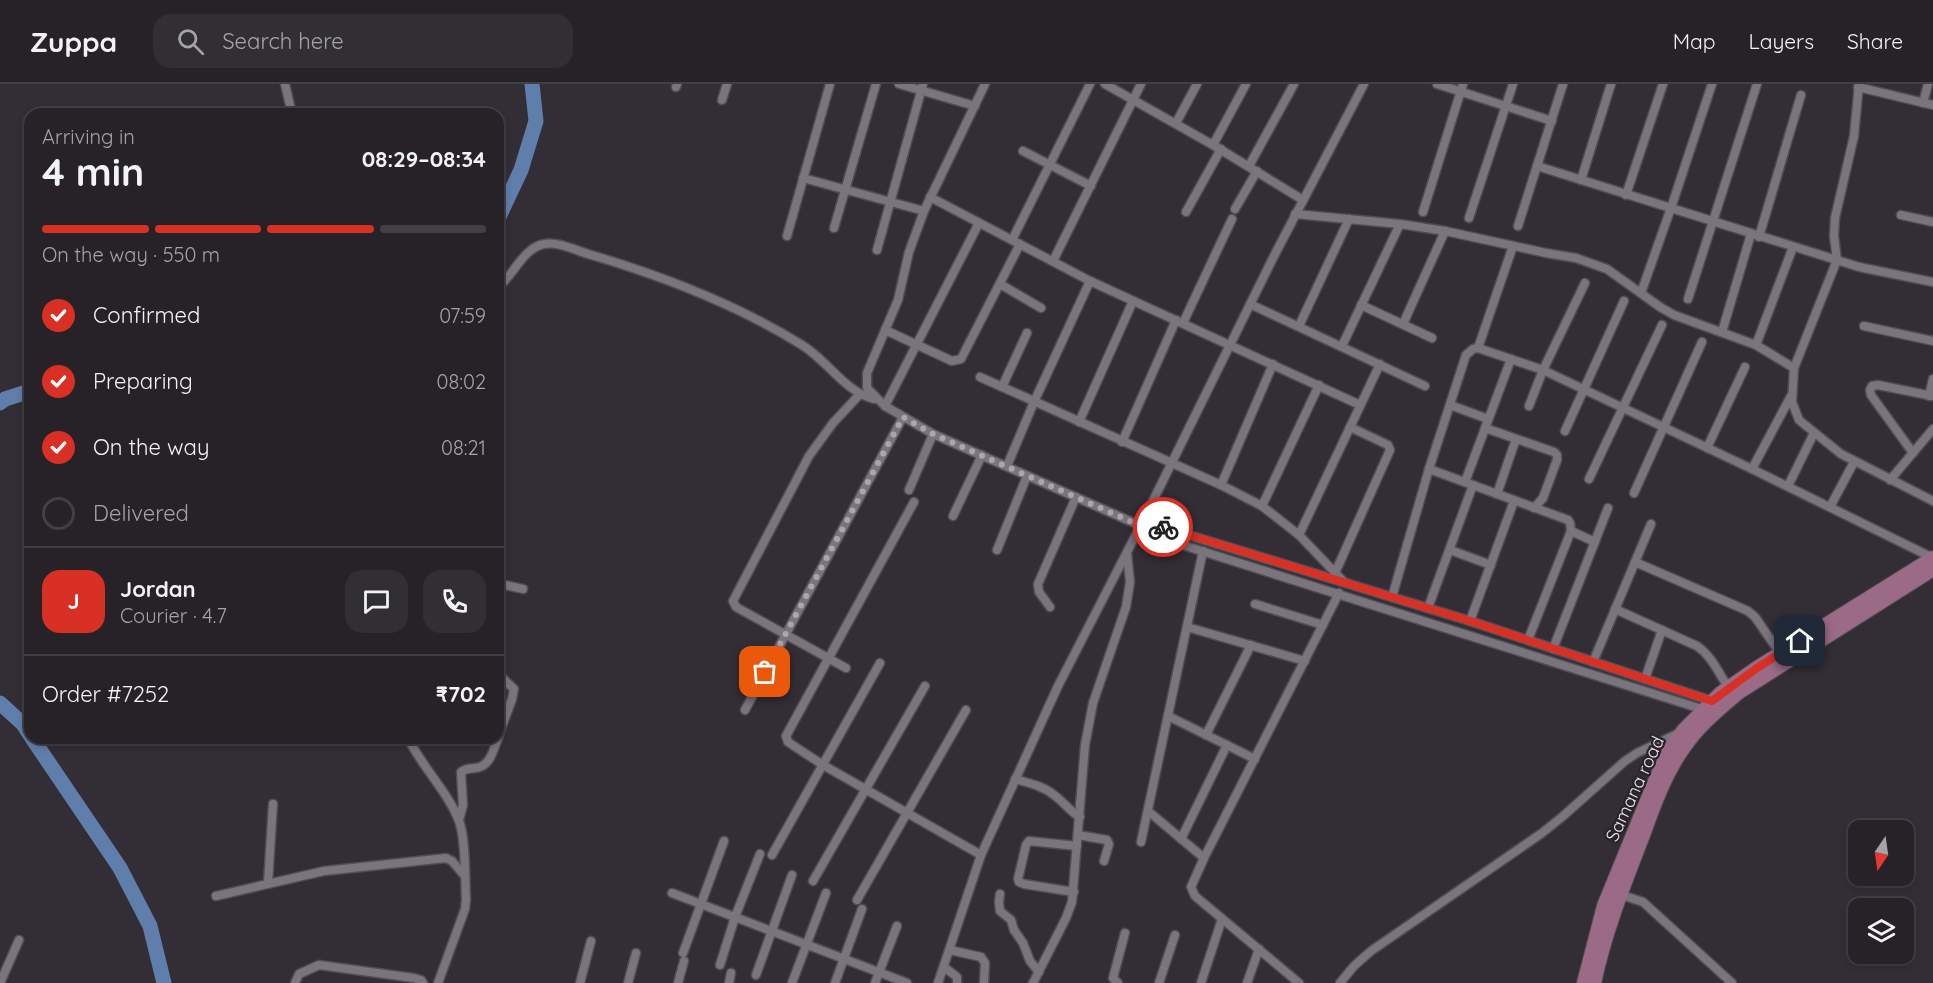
<!DOCTYPE html>
<html lang="en">
<head>
<meta charset="utf-8">
<style>
  body { margin:0; font-family:Quicksand,sans-serif; background:#322f34; color:#f1f3f6; height:100vh; display:flex; flex-direction:column; font-size:22px; white-space:nowrap }
  * { box-sizing:border-box; margin:0 }
  p { font-size:20px; color:#a4a4a8 }
  .icon { flex:none; width:33px; height:33px; fill:none; stroke:currentColor; stroke-width:2; stroke-linecap:round; stroke-linejoin:round }
  .map { position:relative; flex:1; overflow:hidden }
  .side { position:absolute; left:24px; top:24px; width:480px; height:636px; display:flex; flex-direction:column; background:#262228; border-radius:18px; box-shadow:0 3px 9px #0003,0 0 0 2px #423f45 }
  .side>* { flex:none }
  .needle { width:39px; rotate:193deg }
  .buttons { position:absolute; left:1848px; top:736px; display:grid; gap:12px }
  .buttons a { display:grid; place-items:center; width:66px; height:66px; border-radius:12px; background:#262228; box-shadow:0 3px 9px #0003,0 0 0 2px #423f45; font-size:30px }
  .pin { position:absolute; display:grid; place-items:center; width:51px; height:51px; color:#fff; margin:-26px; border-radius:12px; box-shadow:0 3px 9px #0006 }
  .courier { position:absolute; display:grid; place-items:center; width:60px; height:60px; margin:-30px; border:4px solid #d93025; border-radius:50%; background:#fff; color:#222; box-shadow:0 2px 8px #0007 }
  .summary em { font-style:normal; font-weight:700 }
  .summary div { display:flex; flex-direction:column-reverse }
  .summary { display:flex; align-items:center; justify-content:space-between; height:102px; padding:0 18px }
  h1 { font-size:39px; font-weight:700; line-height:45px }
  .bar { display:grid; grid-template-columns:repeat(4,1fr); gap:9px 6px; align-content:center; height:72px; padding:0 18px }
  .bar i { height:8px; border-radius:4px; background:#423f45 }
  .bar .current { background:#d93025 }
  .bar p { grid-column:span 4 }
  .line { display:flex; align-items:center; gap:15px; padding:0 18px; border-top:2px solid #423f45 }
  .line div { flex:1 }
  .round { display:grid; place-items:center; flex:none; width:63px; height:63px; border-radius:18px; background:#322f34 }
  ol { padding:0 18px; list-style:none }
  li { display:flex; align-items:center; gap:18px; height:66px }
  li p { margin-inline-start:auto }
  li .icon { padding:6px; border-radius:50%; background:#d93025; color:#fff; stroke-width:4 }
  li:last-child { color:#a4a4a8 }
  li i { width:33px; height:33px; border:3px solid #423f45; border-radius:50% }
  header { display:flex; align-items:center; gap:36px; box-sizing:border-box; height:84px; padding:0 30px; background:#262228; border-bottom:2px solid #423f45 }
  header strong { font-size:28px }
  nav { display:flex; gap:33px; margin-inline-start:auto; font-size:21px }
  .search { width:420px; height:54px; background:#322f34; display:flex; align-items:center; gap:15px; box-sizing:border-box; padding:0 21px; border-radius:18px; color:#a4a4a8; font-size:22px }
  .map>svg:first-child { display:block }
</style>
</head>
<body>
<header>
<strong>Zuppa</strong>
<div class="search"><svg class="icon" aria-label="search" viewBox="0 0 24 24"><circle cx="10" cy="10" r="6"/><path d="M15 15l6 6"/></svg>Search here</div>
<nav><a>Map</a><a>Layers</a><a>Share</a></nav>
</header>
<div class="map">
<svg width="1933" height="899" viewBox="0 0 1933 899">
  <rect width="100%" height="100%" fill="#332e35"/>
  <g fill="none" stroke-linecap="round" stroke-linejoin="round">
    <g stroke="#607eab" stroke-width="15">
      <polyline points="498,135 521,86 536,37 532,0"/>
      <polyline points="0,319 5,315 30,307"/>
      <polyline points="0,619 23,640 30,651"/>
      <polyline points="32,654 120,784 150,842 164,899"/>
    </g>
    <g stroke="#514c53" stroke-width="11">
      <g id="minor">
        <polyline points="285,0 292,30"/>
        <polyline points="899,0 975,22"/>
        <polyline points="985,0 924,127 909,168 898,216 867,289 867,304 885,322 933,350 1141,442"/>
        <polyline points="1105,0 1213,61 1303,116"/>
        <polyline points="1437,0 1552,37"/>
        <polyline points="1859,0 1854,52 1835,134 1834,152 1837,176 1794,284 1792,318 1799,336 1841,370 1933,417"/>
        <polyline points="676,3 677,0"/>
        <polyline points="1858,3 1933,21"/>
        <polyline points="722,16 727,0"/>
        <polyline points="1923,19 1928,0"/>
        <polyline points="1176,39 1197,0"/>
        <polyline points="1213,61 1246,0"/>
        <polyline points="1023,67 1091,102"/>
        <polyline points="1249,82 1294,0"/>
        <polyline points="1537,82 1859,183 1933,198"/>
        <polyline points="803,94 924,127"/>
        <polyline points="1581,96 1611,0"/>
        <polyline points="1626,111 1663,0"/>
        <polyline points="930,113 1090,197 1360,321"/>
        <polyline points="1235,125 1257,87"/>
        <polyline points="1186,128 1221,65"/>
        <polyline points="1423,128 1463,0"/>
        <polyline points="1295,130 1400,140 1445,147 1546,169 1576,174 1607,185 1660,223 1674,231 1756,261 1794,284"/>
        <polyline points="1901,131 1933,138"/>
        <polyline points="1469,134 1513,0"/>
        <polyline points="1518,142 1563,0"/>
        <polyline points="834,144 876,0"/>
        <polyline points="787,152 830,0"/>
        <polyline points="1759,153 1801,11"/>
        <polyline points="1012,156 1090,0"/>
        <polyline points="877,166 923,0"/>
        <polyline points="1053,177 1141,0"/>
        <polyline points="1000,200 1041,224"/>
        <path d="M498,203C514,191 523,164 544,160C557,157 575,166 588,170C663,192 736,220 802,261C828,277 844,307 874,315"/>
        <polyline points="1641,209 1671,124 1712,0"/>
        <polyline points="1688,215 1757,0"/>
        <polyline points="1250,220 1425,302"/>
        <polyline points="1361,221 1432,254"/>
        <polyline points="1183,239 1232,135"/>
        <polyline points="1403,240 1445,147"/>
        <polyline points="1299,242 1349,135"/>
        <polyline points="1864,242 1933,257"/>
        <polyline points="885,246 952,277 961,275 1020,160"/>
        <polyline points="1722,248 1751,150"/>
        <polyline points="1756,261 1793,163"/>
        <polyline points="1342,262 1400,140"/>
        <polyline points="1478,264 1513,162"/>
        <polyline points="980,293 1221,401 1262,422 1299,451 1344,498"/>
        <polyline points="1002,303 1027,249"/>
        <polyline points="1929,312 1933,295"/>
        <polyline points="1450,321 1488,335"/>
        <polyline points="885,322 979,139"/>
        <polyline points="1529,322 1543,286 1585,199"/>
        <polyline points="1079,338 1133,217"/>
        <polyline points="1485,344 1554,368 1557,371 1557,376 1543,414 1534,424"/>
        <polyline points="1565,347 1624,217"/>
        <polyline points="1122,358 1176,236"/>
        <polyline points="1707,364 1745,283"/>
        <polyline points="1913,369 1871,311 1870,306 1872,302 1878,301 1933,312"/>
        <polyline points="1007,382 1034,318 1090,197"/>
        <polyline points="1429,385 1568,436 1570,439 1571,447 1528,556"/>
        <polyline points="1752,385 1791,312"/>
        <polyline points="1589,395 1662,241"/>
        <polyline points="1890,396 1933,345"/>
        <polyline points="1465,398 1511,275"/>
        <polyline points="1221,401 1273,280"/>
        <polyline points="1788,402 1814,349"/>
        <polyline points="909,406 933,350"/>
        <polyline points="1634,409 1702,258"/>
        <polyline points="1497,410 1516,355"/>
        <polyline points="914,418 786,652 788,658 823,681 981,771"/>
        <polyline points="1262,422 1319,301"/>
        <polyline points="1830,423 1854,378"/>
        <polyline points="953,432 982,371"/>
        <polyline points="1143,437 1470,537 1715,618"/>
        <polyline points="1138,447 1708,627"/>
        <polyline points="1571,447 1595,458"/>
        <polyline points="1299,451 1380,280"/>
        <polyline points="997,466 1027,392"/>
        <polyline points="1450,466 1491,481"/>
        <polyline points="1635,478 1748,527 1755,533 1780,569"/>
        <polyline points="1335,489 1390,366 1388,361 1350,343"/>
        <polyline points="1392,513 1429,385 1466,271 1473,265 1478,264 1543,286 1752,385 1933,474"/>
        <polyline points="498,515 500,506 505,501 523,505"/>
        <polyline points="1255,520 1323,541"/>
        <polyline points="1050,523 1039,508 1038,500 1076,413"/>
        <polyline points="1428,524 1473,401"/>
        <path d="M1615,525L1697,562C1713,573 1719,591 1731,607"/>
        <polyline points="1470,537 1514,417"/>
        <polyline points="1187,543 1305,577"/>
        <polyline points="1553,565 1608,424"/>
        <polyline points="1593,578 1651,440"/>
        <polyline points="846,584 736,523 733,517 809,372 833,339 860,310"/>
        <polyline points="498,590 514,605 512,615 498,653"/>
        <polyline points="1645,595 1662,546"/>
        <polyline points="745,626 903,333"/>
        <polyline points="1168,632 1255,675"/>
        <polyline points="1206,651 1251,561"/>
        <path d="M408,654C422,683 448,708 459,737C466,755 465,796 466,816L465,825L438,899"/>
        <path d="M1015,695C1029,699 1043,702 1054,711C1064,718 1069,727 1080,733"/>
        <polyline points="1148,727 1204,774"/>
        <path d="M459,736L463,721L461,688C466,684 469,685 475,684C490,683 493,667 498,654"/>
        <polyline points="1078,751 1107,756 1109,760 1104,777"/>
        <polyline points="1181,755 1227,661"/>
        <polyline points="1141,758 1203,467"/>
        <polyline points="772,771 880,579"/>
        <polyline points="813,797 925,602"/>
        <polyline points="268,799 273,720"/>
        <polyline points="1074,808 1024,800 1019,798 1018,795 1026,761 1029,757 1077,762"/>
        <polyline points="672,809 907,899"/>
        <polyline points="1000,810 999,818 1000,827 1011,836 1014,846 1023,859 1030,877 1039,888"/>
        <polyline points="1619,810 1643,818 1732,899"/>
        <polyline points="216,812 324,787 446,774 452,777 464,791"/>
        <polyline points="857,816 966,626"/>
        <polyline points="950,866 981,873 985,879 984,899"/>
        <polyline points="683,869 724,757"/>
        <polyline points="720,881 735,833 760,770"/>
        <polyline points="944,883 957,893 957,899"/>
        <polyline points="756,891 792,791"/>
        <polyline points="0,899 19,856"/>
        <polyline points="295,899 299,890 319,881 414,894 421,896 423,899"/>
        <polyline points="580,899 591,857"/>
        <polyline points="628,899 636,869"/>
        <polyline points="678,899 684,877"/>
        <polyline points="729,899 731,889"/>
        <polyline points="792,899 826,809"/>
        <polyline points="835,899 862,825"/>
        <polyline points="875,899 897,842"/>
        <polyline points="938,899 981,771 1058,602 1143,437 1273,174 1364,0"/>
        <polyline points="1033,899 1066,834 1072,818 1085,661 1093,619 1126,523 1130,498 1127,469"/>
        <polyline points="1118,899 1113,894 1125,849"/>
        <polyline points="1159,899 1175,851"/>
        <polyline points="1201,899 1222,835"/>
        <polyline points="1247,899 1259,865"/>
        <polyline points="1299,899 1195,812 1191,803 1204,774 1339,509"/>
        <polyline points="1340,899 1354,882 1371,867 1542,749 1562,733 1625,677 1637,669 1681,648"/>
      </g>
    </g>
    <g stroke="#514c53" stroke-width="16">
      <g id="primary">
        <polyline points="1584,899 1604,822 1656,695 1670,665 1683,647 1721,609 1757,584 1933,474"/>
        <path d="M1594,899C1605,847 1624,800 1643,751C1654,721 1665,689 1684,663C1699,641 1719,625 1739,608L1933,485"/>
      </g>
    </g>
    <use href="#minor" stroke="#7a747c" stroke-width="8"/>
    <use href="#primary" stroke="#9b6a86" stroke-width="14"/>
  </g>
  <g fill="none" stroke-linecap="round" stroke-linejoin="round">
    <polyline stroke="#aaa6ab" stroke-width="6" stroke-dasharray="0 10.8" points="765,588 903,333 933,350 1141,442 1143,437 1163,443"/>
    <polyline stroke="#d93025" stroke-width="8" points="1163,443 1470,537 1712,617 1757,584 1800,557"/>
  </g>
  <g text-anchor="middle" stroke-width="4.5" stroke-linejoin="round" paint-order="stroke">
    <g font-size="18" fill="#eae6eb" stroke="#29242b">
      <text transform="translate(1635 705) rotate(-65)" y="6">Samana road</text>
    </g>
  </g>
</svg>
<div class="buttons">
<a><svg class="needle" viewBox="-14 -14 28 28"><path d="M0-13l5 13h-10z" fill="#e53935"/><path d="M0 13l5-13h-10z" fill="#a4a4a8"/></svg></a>
<a><svg class="icon" aria-label="layers" viewBox="0 0 24 24"><path d="M12 4l9 5-9 5-9-5zM3 14l9 5 9-5"/></svg></a>
</div>
<div class="pin" style="left:765px;top:588px;background:#ea580c"><svg class="icon" aria-label="bag" viewBox="0 0 24 24"><path d="M5 8h14l-1 12H6zM9 8a3 3 0 0 1 6 0"/></svg></div>
<div class="pin" style="left:1800px;top:557px;background:#1f2937"><svg class="icon" aria-label="home" viewBox="0 0 24 24"><path d="M3 11l9-7 9 7M6 9v11h12V9"/></svg></div>
<div class="courier" style="left:1163px;top:443px"><svg class="icon" aria-label="bike" viewBox="0 0 24 24"><circle cx="6" cy="16" r="4"/><circle cx="18" cy="16" r="4"/><path d="M6 16l4-8h5l3 8M10 8l3 8H6M13 5h3"/></svg></div>
<section class="side">
<div class="summary"><div><h1>4 min</h1><p>Arriving in</p></div><em>08:29–08:34</em></div>
<div class="bar"><i class="current"></i><i class="current"></i><i class="current"></i><i></i><p>On the way · 550 m</p></div>
<ol>
<li><svg class="icon" aria-label="check" viewBox="0 0 24 24"><path d="M5 12l5 5 9-10"/></svg>Confirmed<p>07:59</p></li>
<li><svg class="icon" aria-label="check" viewBox="0 0 24 24"><path d="M5 12l5 5 9-10"/></svg>Preparing<p>08:02</p></li>
<li><svg class="icon" aria-label="check" viewBox="0 0 24 24"><path d="M5 12l5 5 9-10"/></svg>On the way<p>08:21</p></li>
<li><i></i>Delivered</li>
</ol>
<div class="line" style="height:108px"><b class="round" style="background:#d93025;color:#fff">J</b><div><b>Jordan</b><p>Courier · 4.7</p></div><a class="round"><svg class="icon" aria-label="chat" viewBox="0 0 24 24"><path d="M4 5h16v11H9l-5 4z"/></svg></a><a class="round"><svg class="icon" aria-label="phone" viewBox="0 0 24 24"><path d="M5 4h4l2 5-3 2q2 4 5 5l2-3 5 2v4C11 20 4 13 5 4z"/></svg></a></div>
<div class="line" style="height:78px"><div>Order #7252</div><b>₹702</b></div>
</section>
</div>
</body>
</html>
